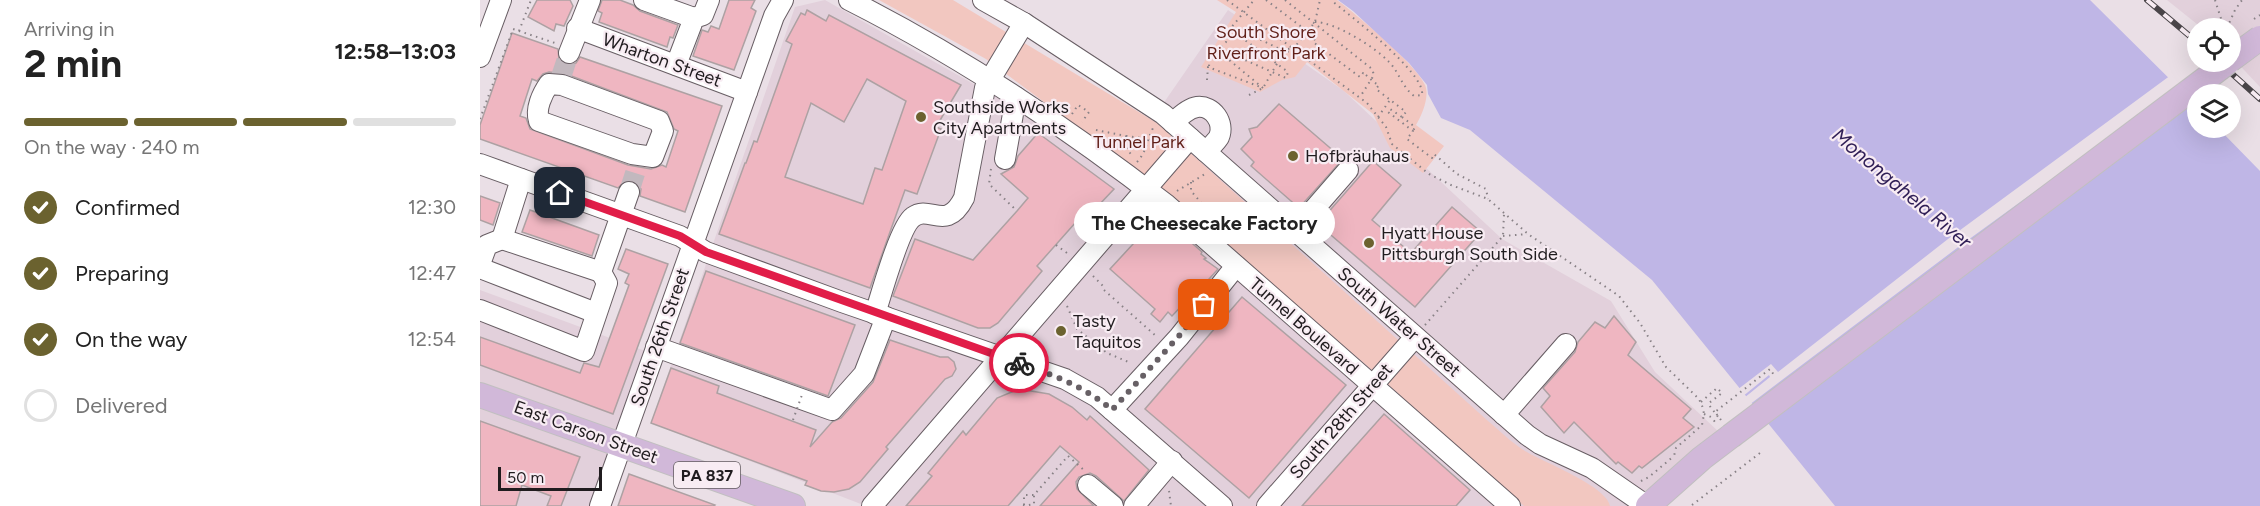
<!DOCTYPE html>
<html lang="en">
<head>
<meta charset="utf-8">
<style>
  body { margin:0; font-family:Figtree,sans-serif; background:#f6f6f6; color:#222; height:100vh; display:flex; flex-direction:column; font-size:22px; white-space:nowrap }
  * { box-sizing:border-box; margin:0 }
  p { font-size:20px; color:#767676 }
  .icon { flex:none; width:33px; height:33px; fill:none; stroke:currentColor; stroke-width:2; stroke-linecap:round; stroke-linejoin:round }
  .map { position:relative; flex:1; overflow:hidden }
  .panel { display:flex; flex-direction:column; background:#fff; width:480px }
  .panel>* { flex:none }
  .fabs { position:absolute; left:1707px; top:18px; display:grid; gap:12px }
  .fabs a { display:grid; place-items:center; width:54px; height:54px; border-radius:50%; background:#fff; box-shadow:0 6px 24px #0002; font-size:30px }
  .scale { position:absolute; left:18px; bottom:15px; width:104px; box-sizing:border-box; padding-left:6px; border:3px solid #201c1f; border-top:0; font-size:16px; line-height:21px; white-space:nowrap; color:#201c1f; -webkit-text-stroke:4px #f8ecf3; paint-order:stroke }
  .pin { position:absolute; display:grid; place-items:center; width:51px; height:51px; color:#fff; margin:-26px; border-radius:12px; box-shadow:0 3px 9px #0006 }
  .courier { position:absolute; display:grid; place-items:center; width:60px; height:60px; margin:-30px; border:4px solid #e11d48; border-radius:50%; background:#fff; color:#222; box-shadow:0 2px 8px #0007 }
  .bubble { position:absolute; height:42px; border-radius:21px; background:#fff; box-shadow:0 6px 24px #0002; font-size:20px; font-weight:700; line-height:42px; text-align:center }
  .head em { font-style:normal; font-weight:700 }
  .head div { display:flex; flex-direction:column-reverse }
  .head { display:flex; align-items:center; justify-content:space-between; height:102px; padding:0 24px }
  h1 { font-size:39px; font-weight:700; line-height:45px }
  .bar { display:grid; grid-template-columns:repeat(4,1fr); gap:9px 6px; align-content:center; height:72px; padding:0 24px }
  .bar i { height:8px; border-radius:4px; background:#e0e0e0 }
  .bar .current { background:#6b622f }
  .bar p { grid-column:span 4 }
  ol { padding:0 24px; list-style:none }
  li { display:flex; align-items:center; gap:18px; height:66px }
  li p { margin-inline-start:auto }
  li .icon { padding:6px; border-radius:50%; background:#6b622f; color:#fff; stroke-width:4 }
  li:last-child { color:#767676 }
  li i { width:33px; height:33px; border:3px solid #e0e0e0; border-radius:50% }
  main { display:flex; flex:1; min-height:0 }
  .map>svg:first-child { display:block }
</style>
</head>
<body>
<main>
<section class="panel">
<div class="head"><div><h1>2 min</h1><p>Arriving in</p></div><em>12:58–13:03</em></div>
<div class="bar"><i class="current"></i><i class="current"></i><i class="current"></i><i></i><p>On the way · 240 m</p></div>
<ol>
<li><svg class="icon" aria-label="check" viewBox="0 0 24 24"><path d="M5 12l5 5 9-10"/></svg>Confirmed<p>12:30</p></li>
<li><svg class="icon" aria-label="check" viewBox="0 0 24 24"><path d="M5 12l5 5 9-10"/></svg>Preparing<p>12:47</p></li>
<li><svg class="icon" aria-label="check" viewBox="0 0 24 24"><path d="M5 12l5 5 9-10"/></svg>On the way<p>12:54</p></li>
<li><i></i>Delivered</li>
</ol>
</section>
<div class="map">
<svg width="1780" height="506" viewBox="0 0 1780 506">
  <rect width="100%" height="100%" fill="#eadfe6"/>
  <g fill="#e2d0db">
    <polygon points="345,0 536,108 633,176 748,10 864,91 1022,239 1131,301 1175,372 1240,433 1168,506 386,506 171,423 315,7"/>
    <polygon points="1687,0 1780,0 1780,87 1751,56 1750,28 1722,28"/>
    <polygon points="0,290 176,355 120,506 0,506"/>
  </g>
  <g fill="#f2c7c0">
    <path d="M399,0H473L677,123L1008,421C1020,431 1032,443 1045,451C1063,462 1127,486 1130,506H1044L885,364L662,175L506,59Z"/>
    <path d="M737,0H857C876,14 937,65 945,85C950,96 942,115 936,125L964,146L943,173L910,148L893,114L827,62L815,77L802,80L780,92L721,67L756,12Z"/>
  </g>
  <polygon fill="#bfb6e6" points="858,0 1610,0 1717,106 1718,128 1738,128 1780,171 1780,506 1355,506 1172,280 990,130 961,118 948,94 947,85 929,63 873,11"/>
  <polygon fill="#eadfe6" points="1691,75 1701,85 1477,248 1269,405 1264,398 1290,377 1289,375 1262,397 1257,390 1291,364 1298,372 1468,239"/>
  <g fill="#efb6c1" stroke="#ada1a3" stroke-width="1.5" fill-rule="evenodd">
    <polygon points="57,0 90,0 93,6 84,26 76,24 74,31 48,17"/>
    <polygon points="122,0 140,0 153,5 160,11 198,25 193,38 190,37 187,47 119,22 122,13 118,11"/>
    <polygon points="249,0 275,0 271,8 276,11 254,70 213,56 222,30 228,32 231,26 239,29"/>
    <path d="M327,10L346,21L349,15L481,85L456,127L461,129L437,194L425,190L390,288L239,234L265,163H266L274,141L277,142L312,44L306,41L321,13L325,15ZM387,79L426,101L402,170L395,168L383,204L305,177L331,103L364,122Z"/>
    <path d="M32,33L78,49L79,60L85,64L96,63L100,57L242,106L205,212L160,196L161,189L153,181L146,180L138,188L0,139V125ZM69,72L86,74L187,112L194,129L198,131L186,167L182,165L171,169L148,165L50,129L46,118L40,116L52,79L57,81L63,74Z"/>
    <polygon points="799,104 863,159 819,208 771,166 774,162 761,149 772,137 769,129 777,127"/>
    <polygon points="558,133 634,189 600,225 596,222 557,266 562,271 518,323 510,328 498,328 413,296 435,239 493,260 537,211 548,198 521,174 534,167 538,156"/>
    <polygon points="893,161 921,185 892,220 931,253 972,207 1001,232 935,307 838,224"/>
    <polygon points="0,196 20,203 13,225 0,220"/>
    <polygon points="50,210 119,235 112,256 42,232"/>
    <polygon points="678,220 694,233 697,230 722,252 721,254 726,258 724,259 738,269 712,298 710,297 692,316 688,312 680,322 671,314 675,309 630,269 665,231 667,233"/>
    <polygon points="146,249 188,264 133,414 0,365 0,337 100,373 104,363 119,367 149,285 145,283 149,274 138,269"/>
    <polygon points="226,271 375,325 348,396 200,343"/>
    <polygon points="762,297 866,385 769,498 665,409"/>
    <polygon points="1134,316 1156,342 1148,355 1211,409 1203,418 1214,427 1162,468 1159,466 1152,473 1138,462 1136,464 1094,422 1084,433 1061,407 1070,396 1063,388 1095,352 1098,342 1115,322 1125,328"/>
    <polygon points="410,340 460,357 468,357 474,362 476,369 472,376 465,379 406,447 408,449 380,482 369,489 354,492 341,491 325,485 327,481 171,423 191,368 239,386 237,393 336,430 330,447 352,422 361,418 393,382"/>
    <polygon points="545,390 569,394 592,407 607,420 610,416 669,470 644,501 616,476 610,473 599,477 596,482 597,489 614,506 560,506 599,462 580,446 528,506 426,506 452,476 448,473 483,431 486,435 517,398 534,391"/>
    <polygon points="904,414 990,490 976,506 822,506"/>
    <polygon points="0,421 100,457 81,506 67,506 71,496 42,485 36,506 0,506"/>
    <polygon points="149,474 235,505 234,506 138,506"/>
  </g>
  <g fill="none" stroke-linecap="round" stroke-linejoin="round">
    <g stroke="#c2b8be" stroke-width="20" stroke-dasharray="20 10" stroke-linecap="butt">
      <polyline points="80,80 89,53"/>
      <polyline points="149,192 158,164"/>
    </g>
    <g stroke="#685e64" stroke-width="22">
      <g id="minor">
        <polyline points="164,0 214,18"/>
        <path d="M369,0C482,57 588,128 687,205L1030,506"/>
        <polyline points="503,0 544,23 683,114 1047,435 1060,444 1112,468 1167,506"/>
        <polyline points="97,28 267,92"/>
        <polyline points="89,53 110,0"/>
        <polyline points="0,57 21,0"/>
        <polyline points="196,65 214,18 223,15 229,0"/>
        <path d="M69,84L82,85L179,121L183,131L173,157L152,154L59,121C55,109 62,94 69,84Z"/>
        <path d="M693,123C699,117 709,108 717,107C733,105 745,123 739,137C736,142 730,147 726,152"/>
        <polyline points="525,159 536,97"/>
        <polyline points="0,164 200,236 226,252 362,302 585,379 617,397 742,506"/>
        <polyline points="815,231 868,170"/>
        <polyline points="22,239 121,272"/>
        <polyline points="22,239 41,179"/>
        <polyline points="0,264 7,245 22,239"/>
        <polyline points="0,268 116,313"/>
        <polyline points="121,272 149,192"/>
        <polyline points="0,310 104,351 127,283 121,272"/>
        <path d="M395,314C401,295 420,226 433,217C450,204 466,233 484,198L505,88L544,23"/>
        <polyline points="176,347 352,410 384,374 406,317"/>
        <polyline points="632,410 699,337 756,266"/>
        <polyline points="1024,415 1086,344"/>
        <polyline points="608,485 633,506"/>
        <polyline points="120,506 294,16 303,0"/>
        <polyline points="392,506 710,138"/>
        <polyline points="654,506 692,461"/>
        <polyline points="787,506 935,337"/>
      </g>
    </g>
    <g stroke="#c1bfc0" stroke-width="26">
      <g id="major">
        <polyline points="0,395 313,506"/>
        <polyline points="1168,506 1222,458 1251,436"/>
      </g>
    </g>
    <g stroke="#888186" stroke-width="2" stroke-dasharray="1.5 4.5" stroke-linecap="butt">
      <polyline points="747,0 887,103 906,127 912,144 949,174 971,185 1008,199 1048,234 1139,296 1160,323 1186,367 1219,399 1223,408 1224,414 1222,425 1196,448 1194,456"/>
      <polyline points="786,0 823,28"/>
      <polyline points="805,0 892,69 894,75 880,97"/>
      <polyline points="1735,0 1744,28"/>
      <polyline points="1774,19 1780,15"/>
      <path d="M835,22C855,22 895,47 909,62C919,72 922,87 934,96L942,95C946,73 869,15 851,0"/>
      <polyline points="1747,28 1755,10 1762,0"/>
      <polyline points="39,31 51,0"/>
      <polyline points="833,35 836,37 833,42 880,77 883,73 886,75"/>
      <polyline points="729,66 730,58 746,42 750,29 774,0"/>
      <polyline points="727,80 728,67 783,88 737,50 742,50 806,78 808,72 750,29 756,28 802,50 814,48"/>
      <polyline points="895,83 899,85 896,89 926,112 922,117 910,109 908,112 933,131 927,139 952,158 954,154 977,174 1006,189 1008,199"/>
      <polyline points="769,95 783,88 802,55 814,48 835,22 840,0"/>
      <polyline points="592,114 598,105 609,112 602,122"/>
      <polyline points="898,117 910,100"/>
      <polyline points="922,117 935,127 933,131"/>
      <polyline points="0,119 33,29 75,43"/>
      <polyline points="616,130 646,136 647,149 653,157"/>
      <polyline points="646,136 678,140"/>
      <polygon points="679,138 682,139 682,143 678,142"/>
      <path d="M657,162C667,151 666,142 673,128"/>
      <polyline points="511,169 509,184 537,211"/>
      <polyline points="711,182 711,191 750,236"/>
      <polyline points="697,191 725,174"/>
      <polyline points="1023,236 1047,234"/>
      <polyline points="576,245 587,253"/>
      <polyline points="613,276 624,287"/>
      <polyline points="624,290 676,336"/>
      <polyline points="587,306 597,329 627,353 651,363"/>
      <polyline points="945,325 1023,236 1024,214"/>
      <polyline points="1221,402 1237,388 1242,393 1229,403 1229,405 1239,418"/>
      <polyline points="1224,414 1231,417 1236,423"/>
      <polyline points="1161,481 1169,477 1194,456"/>
      <polyline points="689,491 691,506"/>
      <polyline points="544,505 544,495 554,495"/>
      <polyline points="1212,505 1280,453"/>
      <polyline points="543,506 554,504 554,495 588,456 604,470"/>
    </g>
    <use href="#minor" stroke="#fff" stroke-width="20"/>
    <use href="#major" stroke="#d1b8d9" stroke-width="24"/>
    <g stroke="#4a4549" stroke-width="6">
      <g id="rail">
        <polyline points="1667,0 1718,43"/>
        <polyline points="1739,62 1780,99"/>
      </g>
    </g>
    <use href="#rail" stroke="#f8ecf3" stroke-width="4" stroke-dasharray="11" stroke-linecap="butt"/>
    <g stroke="#c1bfc0" stroke-width="26" stroke-linecap="butt">
      <g id="major-bridge">
        <polyline points="1750,60 1780,38"/>
        <polyline points="1251,436 1748,62"/>
      </g>
    </g>
    <g stroke="#888186" stroke-width="2" stroke-dasharray="1.5 4.5" stroke-linecap="butt">
      <polyline points="823,28 833,35"/>
      <polyline points="886,75 895,83"/>
      <polyline points="313,420 323,392"/>
      <polyline points="1241,420 1235,412 1290,369 1294,375"/>
    </g>
    <use href="#major-bridge" stroke="#d1b8d9" stroke-width="24"/>
  </g>
  <g fill="none" stroke-linecap="round" stroke-linejoin="round">
    <path stroke="#676065" stroke-width="6" stroke-dasharray="0 10.8" d="M539,363C573,375 604,386 632,410L699,336L724,305"/>
    <polyline stroke="#e11d48" stroke-width="8" points="80,193 200,236 226,252 539,363"/>
  </g>
  <g fill="#6b622f" stroke="#f8ecf3" stroke-width="2">
    <circle cx="441" cy="117" r="6"/>
    <circle cx="813" cy="156" r="6"/>
    <circle cx="889" cy="243" r="6"/>
    <circle cx="581" cy="331" r="6"/>
  </g>
  <g text-anchor="middle" stroke-width="4.5" stroke-linejoin="round" paint-order="stroke">
    <rect fill="#f8ecf3" stroke="#615a5f" stroke-width="1.5" x="194" y="462" width="66" height="26" rx="4.5"/>
    <g font-size="16" font-weight="bold" fill="#201c1f">
      <text x="227" y="481">PA 837</text>
    </g>
    <g font-size="18" fill="#611f18" stroke="#f8ecf3">
      <text x="786" y="38">South Shore<tspan x="786" dy="21">Riverfront Park</tspan></text>
      <text x="659" y="148">Tunnel Park</text>
    </g>
    <g font-size="18" fill="#201c1f" stroke="#f8ecf3">
      <text transform="translate(182 60) rotate(20)" y="6">Wharton Street</text>
      <text transform="translate(919 322) rotate(41)" y="6">South Water Street</text>
      <text transform="translate(824 326) rotate(41)" y="6">Tunnel Boulevard</text>
      <text transform="translate(180 337) rotate(-71)" y="6">South 26th Street</text>
      <text transform="translate(861 421) rotate(-49)" y="6">South 28th Street</text>
      <text transform="translate(106 432) rotate(20)" y="6">East Carson Street</text>
    </g>
    <g font-size="18" fill="#201c1f" stroke="#f8ecf3" text-anchor="start">
      <text x="453" y="113">Southside Works<tspan x="453" dy="21">City Apartments</tspan></text>
      <text x="825" y="162">Hofbräuhaus</text>
      <text x="901" y="239">Hyatt House<tspan x="901" dy="21">Pittsburgh South Side</tspan></text>
      <text x="593" y="327">Tasty<tspan x="593" dy="21">Taquitos</tspan></text>
    </g>
    <g font-size="20" font-style="italic" fill="#301f57" stroke="#f8ecf3">
      <text transform="translate(1422 188) rotate(40)" y="7">Monongahela River</text>
    </g>
  </g>
</svg>
<div class="fabs">
<a><svg class="icon" aria-label="locate" viewBox="0 0 24 24"><circle cx="12" cy="12" r="6"/><path d="M12 2v4M12 18v4M2 12h4M18 12h4"/></svg></a>
<a><svg class="icon" aria-label="layers" viewBox="0 0 24 24"><path d="M12 4l9 5-9 5-9-5zM3 14l9 5 9-5"/></svg></a>
</div>
<div class="scale">50 m</div>
<div class="pin" style="left:724px;top:305px;background:#ea580c"><svg class="icon" aria-label="bag" viewBox="0 0 24 24"><path d="M5 8h14l-1 12H6zM9 8a3 3 0 0 1 6 0"/></svg></div>
<div class="pin" style="left:80px;top:193px;background:#1f2937"><svg class="icon" aria-label="home" viewBox="0 0 24 24"><path d="M3 11l9-7 9 7M6 9v11h12V9"/></svg></div>
<div class="courier" style="left:539px;top:363px"><svg class="icon" aria-label="bike" viewBox="0 0 24 24"><circle cx="6" cy="16" r="4"/><circle cx="18" cy="16" r="4"/><path d="M6 16l4-8h5l3 8M10 8l3 8H6M13 5h3"/></svg></div>
<div class="bubble" style="left:594px;top:202px;width:261px">The Cheesecake Factory</div>
</div>
</main>
</body>
</html>
